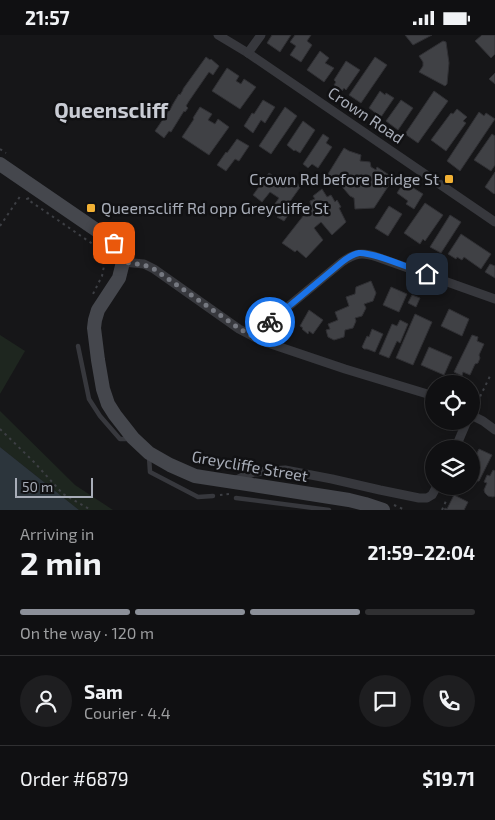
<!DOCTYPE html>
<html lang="en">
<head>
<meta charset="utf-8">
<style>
  body { margin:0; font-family:"Exo 2",sans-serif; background:#1e1e20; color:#f1f3f6; height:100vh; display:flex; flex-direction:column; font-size:19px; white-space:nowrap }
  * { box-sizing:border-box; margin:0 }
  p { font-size:16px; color:#9c9d9f }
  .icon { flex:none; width:28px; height:28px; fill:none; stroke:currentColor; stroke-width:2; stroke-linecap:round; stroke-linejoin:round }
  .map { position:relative; height:475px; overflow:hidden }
  .panel { display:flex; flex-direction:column; background:#101012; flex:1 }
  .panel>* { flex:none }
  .fabs { position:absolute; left:425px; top:340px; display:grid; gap:10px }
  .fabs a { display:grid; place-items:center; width:55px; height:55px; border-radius:50%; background:#101012; box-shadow:0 2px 8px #0003,0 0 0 1px #303032; font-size:25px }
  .scale { position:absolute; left:15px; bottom:12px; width:78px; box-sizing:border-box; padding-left:5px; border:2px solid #a8adb8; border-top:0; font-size:14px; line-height:18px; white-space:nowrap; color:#a8adb8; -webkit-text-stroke:4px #111113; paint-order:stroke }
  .pin { position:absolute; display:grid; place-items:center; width:42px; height:42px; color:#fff; margin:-21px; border-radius:10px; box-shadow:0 2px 8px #0006 }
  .courier { position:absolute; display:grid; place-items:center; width:50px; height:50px; margin:-25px; border:4px solid #1a73e8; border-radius:50%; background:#fff; color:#222; box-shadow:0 1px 6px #0007 }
  .summary em { font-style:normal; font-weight:700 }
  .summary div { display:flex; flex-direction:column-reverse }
  .summary { display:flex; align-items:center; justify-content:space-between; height:85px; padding:0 20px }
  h1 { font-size:32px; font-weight:700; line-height:38px }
  .bar { display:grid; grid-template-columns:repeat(4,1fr); gap:8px 5px; align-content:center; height:60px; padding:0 20px }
  .bar i { height:6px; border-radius:4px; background:#303032 }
  .bar .selected { background:#8c9099 }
  .bar p { grid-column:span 4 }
  .line { display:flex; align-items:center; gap:12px; padding:0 20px; border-top:1px solid #303032 }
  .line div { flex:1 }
  .round { display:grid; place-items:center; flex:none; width:52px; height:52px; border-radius:26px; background:#1e1e20 }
  .status { display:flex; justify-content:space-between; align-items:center; height:35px; padding:0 25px; background:#101012; direction:ltr }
  .status svg { height:14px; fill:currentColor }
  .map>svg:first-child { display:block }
</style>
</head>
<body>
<div class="status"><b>21:57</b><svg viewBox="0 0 49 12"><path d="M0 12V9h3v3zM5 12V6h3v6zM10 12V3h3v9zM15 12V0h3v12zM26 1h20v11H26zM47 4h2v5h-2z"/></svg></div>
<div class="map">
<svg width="495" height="475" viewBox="0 0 495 475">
  <rect width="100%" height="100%" fill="#161618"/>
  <g fill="#1e261f">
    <polygon points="0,300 25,316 0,359"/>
    <polygon points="0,376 75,450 113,475 79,475 0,412"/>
  </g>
  <polygon fill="#2c353c" points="0,412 79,475 0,475"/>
  <g fill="#404145" stroke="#303034">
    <polygon points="272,0 291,0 280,17 267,8"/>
    <polygon points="295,0 311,0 307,6 312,10 301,27 290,20 296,11 290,7"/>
    <polygon points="405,0 432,0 413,10"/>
    <polygon points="482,0 495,0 495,19 491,23 475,6"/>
    <polygon points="443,6 446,7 449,28 447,49 445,51 419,37 423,31 423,27 419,21"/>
    <polygon points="320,16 329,23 325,28 334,33 324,47 307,35"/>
    <polygon points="206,22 210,25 211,24 219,31 213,40 209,37 189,66 186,71 188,73 185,77 184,76 171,97 169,96 164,103 155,96 168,77 167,76 169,74 170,75 173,69 179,59 180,60 183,55 183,54"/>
    <polygon points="375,22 387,30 361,68 349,60"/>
    <polygon points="346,26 360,35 346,55 344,53 342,56 334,50 336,47 334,45"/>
    <polygon points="227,33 239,41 236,46 241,49 244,44 256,52 240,74 212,56"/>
    <polygon points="495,38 495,49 489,44"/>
    <polygon points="380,56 385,60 386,58 394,63 381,82 369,73"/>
    <polygon points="434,56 448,66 418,108 405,99"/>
    <polygon points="263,65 275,72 265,88 261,85 253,98 244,91 252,78 254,79"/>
    <polygon points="401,65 413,73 398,95 386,86"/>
    <polygon points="200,72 212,79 208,85 215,89 218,84 229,92 209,120 182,102 194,84 193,83"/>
    <polygon points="285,72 297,81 271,119 259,111"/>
    <polygon points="457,74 467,82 463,86 466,88 446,116 431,105 451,78 453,79"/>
    <polygon points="479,77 484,81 486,78 495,84 460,136 447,126"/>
    <polygon points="303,86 315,95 300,118 295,115 294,116 287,110"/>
    <polygon points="323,99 329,103 326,108 332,112 318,133 312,129 308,133 303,129"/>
    <polygon points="492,99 495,101 495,130 491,136 474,125"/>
    <polygon points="237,104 249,111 239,126 235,124 226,136 217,130 226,117 227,118"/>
    <polygon points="344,113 349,116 361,120 360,126 370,127 371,132 376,135 377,132 389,140 391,147 374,173 355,174 354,163 350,161 338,147 334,150 328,139"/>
    <polygon points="495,137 495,158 494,159 485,152"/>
    <polygon points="269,138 288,152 293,145 301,151 286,172 291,176 284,186 277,182 280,179 272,173 279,163 270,157 262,167 253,160"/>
    <polygon points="404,147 423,159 414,174 406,169 408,166 397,158"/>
    <polygon points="322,154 327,162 331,160 335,167 337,165 341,172 339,173 346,187 332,200 321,187 314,193 323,205 306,223 297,215 295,217 282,208 311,171 310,166 315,164 313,161"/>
    <polygon points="425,168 443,180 425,206 423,204 420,209 404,198"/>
    <polygon points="389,171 402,179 388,201 375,193"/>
    <polygon points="450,180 461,187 441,218 430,212"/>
    <polygon points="461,199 491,219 481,234 464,222 462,225 457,222 456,224 448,219"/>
    <polygon points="490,229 495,231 495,243 485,237"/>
    <polygon points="371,246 376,258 373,266 364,269 366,273 362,281 355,283 356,286 353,293 345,295 344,302 334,305 328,302 326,295 330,294 328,289 338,285 335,277 349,271 346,262 355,259 356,252"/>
    <polygon points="391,252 407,259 399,277 383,270"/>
    <polygon points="412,260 420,263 416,272 408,268"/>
    <polygon points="449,274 469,284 462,301 441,291"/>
    <polygon points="309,275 323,285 313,299 309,296 308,299 302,294 303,293 300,291"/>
    <polygon points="415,279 432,287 413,330 396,323"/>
    <polygon points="400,285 408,289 400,308 397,306 389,323 379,319 392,289 397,291"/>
    <polygon points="372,294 383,299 375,317 367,314 364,314 362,312 367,301 369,302"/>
    <polygon points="472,300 478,302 477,306 484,309 479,320 480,323 478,328 475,329 470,340 463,337 462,341 454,337"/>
    <polygon points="429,312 452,322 444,340 421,330"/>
    <polygon points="479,414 492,420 479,446 476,446 471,443 471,434 474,429 471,428 471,423 473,419 476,420"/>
    <polygon points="493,435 495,436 495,461 493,462 488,461 485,458 484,455 487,448 484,447 487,440 490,441"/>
    <polygon points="454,460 468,467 464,475 444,475 445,473 447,474"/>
  </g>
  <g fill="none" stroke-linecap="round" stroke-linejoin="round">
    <g stroke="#3d3f44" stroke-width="2" stroke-dasharray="2.5 4" stroke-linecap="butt">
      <polyline points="0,114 6,118"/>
      <polyline points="29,163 27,164 100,214 105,226 102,241 92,261"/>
      <polyline points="0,191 21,160"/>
      <polyline points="478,373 476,370 491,339"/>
      <polyline points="0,394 34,427 63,459 91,475"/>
      <polyline points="220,460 230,459"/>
      <polyline points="394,470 405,475"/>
      <polyline points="442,475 446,466"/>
    </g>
    <g stroke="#37383d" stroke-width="4.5">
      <polyline points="78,311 89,364 100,381 120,404 131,404"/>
      <polyline points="149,422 150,437 198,462 213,461"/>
      <polyline points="236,463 329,475"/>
    </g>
    <g stroke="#37383d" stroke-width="9">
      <polyline points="218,0 248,18 495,187"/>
      <polyline points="248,18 261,0"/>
      <polyline points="123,227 144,229 154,234 239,294 262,306 345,334 434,361"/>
      <path d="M254,302L278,280L342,227C355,218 362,217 377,222L495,264"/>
      <polyline points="471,380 483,386 495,395"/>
      <polyline points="455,414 467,386"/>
      <polyline points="236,445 254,437 285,435 332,444 380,455 419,463 427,463 432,460 437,451"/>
    </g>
    <polyline stroke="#45474d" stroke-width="14" points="0,129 108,203 114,208 120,215 123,227 119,243 98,275 95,285 94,293 98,325 103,354 108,369 115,380 133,403 149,418 170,430 195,441 349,465 365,469 383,475"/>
  </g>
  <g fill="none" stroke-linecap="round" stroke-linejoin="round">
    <polyline stroke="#757880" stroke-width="5" stroke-dasharray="0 9" points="114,208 120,215 123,227 144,230 154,234 240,294 254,302 270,287"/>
    <path stroke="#1a73e8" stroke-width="6" d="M270,287L342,227C347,223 353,219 359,218C374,217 411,234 427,239"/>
  </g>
  <g fill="#f2b134" stroke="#111113" stroke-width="2">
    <rect x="444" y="139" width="10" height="10" rx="2.5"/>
    <rect x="86" y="168" width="10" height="10" rx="2.5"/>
  </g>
  <g text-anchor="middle" stroke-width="5" stroke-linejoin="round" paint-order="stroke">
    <g font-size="16" fill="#a8adb8" stroke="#111113">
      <text transform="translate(366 80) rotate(34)" y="6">Crown Road</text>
      <text transform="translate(250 431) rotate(10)" y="6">Greycliffe Street</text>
    </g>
    <g font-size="16" fill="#a8adb8" stroke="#111113" text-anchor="end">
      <text x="439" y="150">Crown Rd before Bridge St</text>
      <text x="101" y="179" text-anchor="start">Queenscliff Rd opp Greycliffe St</text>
    </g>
    <g font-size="21" font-weight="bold" fill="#c9ccd4" stroke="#111113">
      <text x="111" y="83">Queenscliff</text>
    </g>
  </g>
</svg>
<div class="fabs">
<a><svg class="icon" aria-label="locate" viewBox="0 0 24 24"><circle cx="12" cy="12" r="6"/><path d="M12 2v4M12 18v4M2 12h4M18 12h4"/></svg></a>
<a><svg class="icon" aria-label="layers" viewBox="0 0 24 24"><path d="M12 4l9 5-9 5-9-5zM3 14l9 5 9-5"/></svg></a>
</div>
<div class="scale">50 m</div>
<div class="pin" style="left:114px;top:208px;background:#ea580c"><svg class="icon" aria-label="bag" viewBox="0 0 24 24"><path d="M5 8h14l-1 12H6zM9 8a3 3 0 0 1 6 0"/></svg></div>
<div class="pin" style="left:427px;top:239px;background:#1f2937"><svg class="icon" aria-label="home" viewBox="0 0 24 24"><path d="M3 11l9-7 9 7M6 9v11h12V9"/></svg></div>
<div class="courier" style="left:270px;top:287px"><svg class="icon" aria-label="bike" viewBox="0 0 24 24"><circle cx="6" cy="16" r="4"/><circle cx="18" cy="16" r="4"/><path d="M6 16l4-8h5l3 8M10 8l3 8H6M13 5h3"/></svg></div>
</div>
<section class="panel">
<div class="summary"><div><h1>2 min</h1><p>Arriving in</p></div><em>21:59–22:04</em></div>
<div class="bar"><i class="selected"></i><i class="selected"></i><i class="selected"></i><i></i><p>On the way · 120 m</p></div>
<div class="line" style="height:90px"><a class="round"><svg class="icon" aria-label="person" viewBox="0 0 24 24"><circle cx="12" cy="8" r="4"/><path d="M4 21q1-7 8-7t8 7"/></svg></a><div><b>Sam</b><p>Courier · 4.4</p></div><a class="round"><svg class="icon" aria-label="chat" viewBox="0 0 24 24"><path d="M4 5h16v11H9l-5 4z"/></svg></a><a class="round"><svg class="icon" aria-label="phone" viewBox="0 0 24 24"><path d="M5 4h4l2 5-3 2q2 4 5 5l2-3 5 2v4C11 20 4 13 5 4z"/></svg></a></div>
<div class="line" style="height:65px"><div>Order #6879</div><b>$19.71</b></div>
</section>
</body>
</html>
